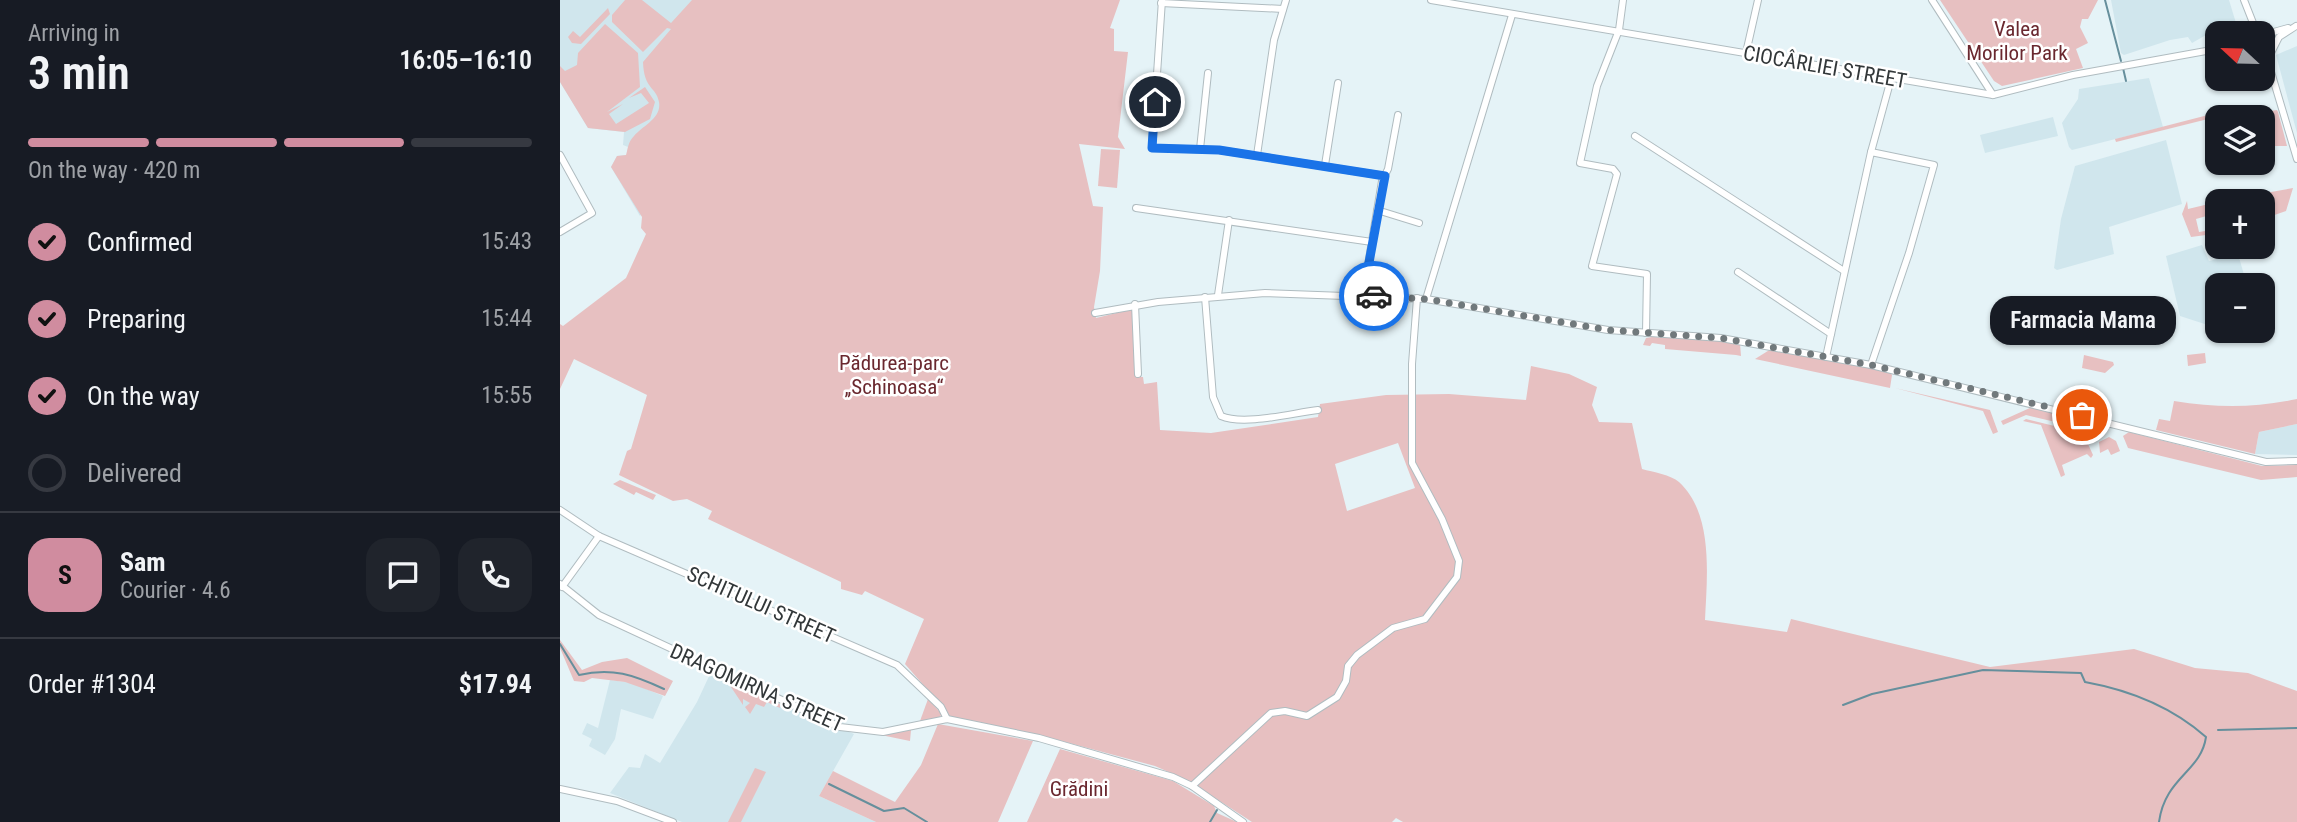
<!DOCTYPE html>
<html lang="en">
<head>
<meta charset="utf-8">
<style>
  body { margin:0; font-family:"Roboto Condensed",sans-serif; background:#20242c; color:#f1f3f6; height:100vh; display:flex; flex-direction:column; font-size:26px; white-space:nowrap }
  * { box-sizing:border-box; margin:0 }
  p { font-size:23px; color:#9ea1a6 }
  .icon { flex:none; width:38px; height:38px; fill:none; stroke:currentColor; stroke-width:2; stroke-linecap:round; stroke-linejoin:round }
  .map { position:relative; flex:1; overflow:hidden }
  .side { display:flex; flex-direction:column; background:#171b24; width:560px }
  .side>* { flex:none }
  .needle { width:46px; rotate:292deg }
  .buttons { position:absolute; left:1645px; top:21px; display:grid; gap:14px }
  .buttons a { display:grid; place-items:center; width:70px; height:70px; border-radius:14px; background:#171b24; box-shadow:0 2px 5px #0004; font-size:35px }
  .pin { position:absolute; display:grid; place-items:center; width:60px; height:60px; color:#fff; margin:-30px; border:4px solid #fff; border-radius:50%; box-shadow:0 2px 7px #0007 }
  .courier { position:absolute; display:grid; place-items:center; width:70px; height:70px; margin:-35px; border:5px solid #1a73e8; border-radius:50%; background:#fff; color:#222; box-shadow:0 2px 9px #0007 }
  .bubble { position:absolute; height:49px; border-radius:21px; background:#171b24; box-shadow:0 2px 5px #0004; font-size:23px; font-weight:600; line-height:49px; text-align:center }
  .overview em { font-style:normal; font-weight:600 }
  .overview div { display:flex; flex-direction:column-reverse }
  .overview { display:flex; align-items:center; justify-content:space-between; height:119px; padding:0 28px }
  h1 { font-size:46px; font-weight:600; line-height:52px }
  .bar { display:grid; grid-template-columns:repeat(4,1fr); gap:10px 7px; align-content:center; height:84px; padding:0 28px }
  .bar i { height:9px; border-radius:5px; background:#363941 }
  .bar .active { background:#d08c9f }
  .bar p { grid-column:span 4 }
  .line { display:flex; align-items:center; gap:18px; padding:0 28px; border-top:2px solid #363941 }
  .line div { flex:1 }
  .round { display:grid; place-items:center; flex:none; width:74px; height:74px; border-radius:21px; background:#20242c }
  ol { padding:0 28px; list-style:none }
  li { display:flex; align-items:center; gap:21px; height:77px }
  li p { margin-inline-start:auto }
  li .icon { padding:7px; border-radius:50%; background:#d08c9f; color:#111; stroke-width:4 }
  li:last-child { color:#9ea1a6 }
  li i { width:38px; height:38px; border:4px solid #363941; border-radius:50% }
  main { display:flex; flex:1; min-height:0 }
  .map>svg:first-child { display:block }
</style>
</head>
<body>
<main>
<section class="side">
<div class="overview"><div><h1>3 min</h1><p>Arriving in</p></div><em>16:05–16:10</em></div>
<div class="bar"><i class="active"></i><i class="active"></i><i class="active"></i><i></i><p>On the way · 420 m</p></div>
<ol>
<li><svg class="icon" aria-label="check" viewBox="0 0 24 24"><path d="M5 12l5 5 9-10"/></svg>Confirmed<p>15:43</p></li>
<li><svg class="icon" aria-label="check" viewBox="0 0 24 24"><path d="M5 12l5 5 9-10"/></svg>Preparing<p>15:44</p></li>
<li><svg class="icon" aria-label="check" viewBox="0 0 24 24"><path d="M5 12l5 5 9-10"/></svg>On the way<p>15:55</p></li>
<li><i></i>Delivered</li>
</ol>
<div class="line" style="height:126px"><b class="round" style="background:#d08c9f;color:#111">S</b><div><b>Sam</b><p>Courier · 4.6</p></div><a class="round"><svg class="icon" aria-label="chat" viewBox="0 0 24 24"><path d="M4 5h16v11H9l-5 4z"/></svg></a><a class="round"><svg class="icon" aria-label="phone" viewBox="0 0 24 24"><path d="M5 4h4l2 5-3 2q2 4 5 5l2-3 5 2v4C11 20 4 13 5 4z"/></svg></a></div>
<div class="line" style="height:91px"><div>Order #1304</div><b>$17.94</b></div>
</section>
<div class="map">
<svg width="1737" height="822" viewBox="0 0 1737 822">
  <rect width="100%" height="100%" fill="#e5f3f7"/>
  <g fill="#d0e6ed">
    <polygon points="0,0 145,0 176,80 80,216 51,167 57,156 67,155 68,147 63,145 64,132 28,128 0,82"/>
    <polygon points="1551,0 1669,0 1676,23 1663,33 1657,33 1654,39 1646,35 1632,43 1628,37 1610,40 1564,55 1561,53"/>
    <polygon points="1737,46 1737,133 1716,55"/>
    <polygon points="1589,78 1603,127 1512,150 1509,147 1502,123 1518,99 1519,89"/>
    <polygon points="1493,117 1498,136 1425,153 1420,135"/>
    <polygon points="1606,140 1622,204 1549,227 1554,254 1497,270 1494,268 1501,219 1515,166"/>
    <polygon points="1642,245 1649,261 1678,254 1687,285 1657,285 1657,328 1620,316 1606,256"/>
    <polygon points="1737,424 1737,455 1695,454 1699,432"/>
    <polygon points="151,672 294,734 259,796 316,822 122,822 50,793 69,767 80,768 85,754 100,763 137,702"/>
    <polygon points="50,680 72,683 103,696 93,719 61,709 55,739 45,755 29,746 32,739 22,734 27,723 38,728"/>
  </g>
  <g fill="#e7c0c1" fill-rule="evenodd">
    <path d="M65,0H82L111,23L132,0H560L550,28L554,29V51L568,52L558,137L565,149L519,144L533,206L543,207L540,271L534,307L536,318L573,309L575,377H583L584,384L597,382L600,430L651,433L758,417L760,404L826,395L889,394L966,400L971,366L1009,374L1037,387L1032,405L1039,422L1072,423L1082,469C1093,472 1111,475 1119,482C1154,514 1147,577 1145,620L1227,632L1231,619L1430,667L1574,649L1635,668L1688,673L1737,691V822H843L836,818L832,822H692L629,781L595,766L483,736L392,718L345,664L364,619L305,591L302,595L281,589V582L148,519L152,511L127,499L113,501L59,475L67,451L71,449L87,395L14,359L0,389V324L3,326L66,278L86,234L81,228L82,217L51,167L57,156L66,155C68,148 68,142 74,136C82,126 102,118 99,102C96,86 84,90 83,62L111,29L107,28L83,52L52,22V15ZM838,443L855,488L787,511L775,464Z"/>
    <polygon points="1380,0 1538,0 1528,19 1522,19 1520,27 1528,43 1516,49 1523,68 1442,86 1434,81"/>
    <polygon points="48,8 50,14 21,44 12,43 8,37 13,31 20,37"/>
    <polygon points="45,24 78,53 80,87 47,112 63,104 49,114 56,124 89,103 81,93 69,98 85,87 95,102 90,119 65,132 28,128 0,82 0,66 5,71 17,65 18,53"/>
    <polygon points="1683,106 1684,110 1556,142 1555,139"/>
    <polygon points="1717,110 1718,112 1727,146 1712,146 1705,112"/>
    <polygon points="541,149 560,150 557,188 538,186"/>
    <polygon points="1733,188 1726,211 1703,219 1703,201 1660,201"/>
    <polygon points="1627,201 1628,209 1657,202 1657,213 1636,219 1639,232 1645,231 1646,235 1631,237 1622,214"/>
    <polygon points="1092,337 1168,341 1180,343 1181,356 1176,355 1105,349 1105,345 1092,343 1090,346 1083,345 1086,338"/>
    <polygon points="1211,349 1330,372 1332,375 1330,388 1195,359"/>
    <polygon points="1645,353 1646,363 1628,366 1627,355"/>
    <polygon points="1524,355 1553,362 1554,365 1545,373 1522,368"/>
    <polygon points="1335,388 1430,410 1438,432 1433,434 1423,411"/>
    <path d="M1737,399V424L1699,432L1695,454L1596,430L1599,419L1610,421L1614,401C1658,408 1694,408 1737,399Z"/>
    <polygon points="1472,407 1515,418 1521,428 1466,415 1443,425 1441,421"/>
    <polygon points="1466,419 1523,433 1533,455 1531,458 1527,454 1502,465 1505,475 1501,477 1481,425 1463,421"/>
    <polygon points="1569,432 1702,466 1737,465 1737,477 1701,480 1568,448 1563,436"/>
    <polygon points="1549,437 1556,441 1560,451 1551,455 1548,449 1540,453 1539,442"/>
    <polygon points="60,480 96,495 93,500 76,492 74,495 53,484"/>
    <polygon points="0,640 22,670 42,662 67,658 113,681 105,696 65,682 32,678 24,682 14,681 0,648"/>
    <polygon points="165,678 220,704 220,708 207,702 204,707 196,704 190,714 185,707 190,703 183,699 183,705"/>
    <polygon points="368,699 382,714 378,719 360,721"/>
    <polygon points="378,724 473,741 438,822 316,822 259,796 273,771 335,802 361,765"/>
    <polygon points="360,726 351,730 350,741 316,734"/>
    <polygon points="500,749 613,781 654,806 657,813 677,822 467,822"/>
    <polygon points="195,768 206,772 181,822 168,822"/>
  </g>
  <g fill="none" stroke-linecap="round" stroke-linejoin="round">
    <g stroke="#668f9c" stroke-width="2">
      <polyline points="1545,0 1561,61"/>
      <polyline points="1563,68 1566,81"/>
      <path d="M0,644L19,675C52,667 74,675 104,689"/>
      <path d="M1283,705L1312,694L1423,670L1521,673L1525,682C1569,690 1612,707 1646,737C1641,772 1605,777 1599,822"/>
      <polyline points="1658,730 1737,728"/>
      <polyline points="269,784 324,811 344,808 367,822"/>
      <polyline points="650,822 657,810"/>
    </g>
    <g stroke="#b0bcc0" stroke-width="8">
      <g id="minor">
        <polyline points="602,0 592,148 659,150 825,176"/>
        <polyline points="871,0 1433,95 1513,75 1657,49"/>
        <polyline points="1063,0 1059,30 1037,86 1020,163 1053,169 1057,174 1032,266 1087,274 1086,333"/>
        <polyline points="1372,0 1433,95"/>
        <polyline points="1684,0 1697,33"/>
        <polyline points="601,3 723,9"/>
        <polyline points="1703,35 1728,28"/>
        <polyline points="1703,45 1737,159"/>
        <polyline points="1186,53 1198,0"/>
        <polyline points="1709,57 1719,37 1736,26"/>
        <polyline points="1075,136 1284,271"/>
        <polyline points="640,149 648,73"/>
        <polyline points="1311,152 1331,79"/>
        <polyline points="0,155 32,213 0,232"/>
        <polyline points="697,155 714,40 726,0"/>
        <polyline points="765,165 778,83"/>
        <polyline points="576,208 812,242"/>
        <polyline points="817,210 859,223"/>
        <polyline points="1178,272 1271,334"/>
        <polyline points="658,295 669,220"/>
        <polyline points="803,295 822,181 828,169 838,115"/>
        <path d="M645,297L653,397L661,416C684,426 732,413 758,410"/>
        <polyline points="866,299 952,15"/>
        <polyline points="575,304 578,374"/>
        <polyline points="535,313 598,302 705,293 866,299 1048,330 1161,338 1311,365 1706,462 1737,461"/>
        <polyline points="1266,357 1311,152 1374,165 1349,253 1311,365"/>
        <polyline points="0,510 39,536 337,665 381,707 387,719"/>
        <polyline points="0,584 39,615 280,727 323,732 387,719 479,738 613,777 632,786 683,822"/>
        <polyline points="2,587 39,536"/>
        <polyline points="632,786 711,713 725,711 747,716 777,697 786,681 788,666 797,655 833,628 865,619 897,577 899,561 882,519 852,463 852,364 857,298"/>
        <polyline points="0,789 57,801 113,822"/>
      </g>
    </g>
    <use href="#minor" stroke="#fff" stroke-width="6"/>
  </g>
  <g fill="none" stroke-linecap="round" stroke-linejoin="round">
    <polyline stroke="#71797c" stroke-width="7" stroke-dasharray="0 12.6" points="814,296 866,299 1048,330 1161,338 1311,365 1522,415"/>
    <polyline stroke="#1a73e8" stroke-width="9" points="595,102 592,148 659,150 825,176 803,295 814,296"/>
  </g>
  <g text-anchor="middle" stroke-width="5" stroke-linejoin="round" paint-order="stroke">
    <g font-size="21" fill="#6a282f" stroke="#fff">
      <text x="1457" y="36">Valea<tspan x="1457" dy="24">Morilor Park</tspan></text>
      <text x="334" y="370">Pădurea-parc<tspan x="334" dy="24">„Schinoasa“</tspan></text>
      <text x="519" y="796">Grădini</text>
    </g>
    <g font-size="21" fill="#323739" stroke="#fff">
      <text transform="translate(1265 67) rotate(10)" y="7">CIOCÂRLIEI STREET</text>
      <text transform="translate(201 605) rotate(24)" y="7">SCHITULUI STREET</text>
      <text transform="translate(197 688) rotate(24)" y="7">DRAGOMIRNA STREET</text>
    </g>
  </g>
</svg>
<div class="buttons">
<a><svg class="needle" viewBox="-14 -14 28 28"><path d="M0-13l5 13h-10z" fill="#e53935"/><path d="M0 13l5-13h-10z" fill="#9ea1a6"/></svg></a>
<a><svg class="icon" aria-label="layers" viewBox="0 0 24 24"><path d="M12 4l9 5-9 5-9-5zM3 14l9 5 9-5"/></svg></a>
<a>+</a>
<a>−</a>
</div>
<div class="pin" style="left:1522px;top:415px;background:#ea580c"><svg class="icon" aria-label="bag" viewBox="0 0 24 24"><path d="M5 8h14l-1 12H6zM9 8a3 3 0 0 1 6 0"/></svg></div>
<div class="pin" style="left:595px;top:102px;background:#1f2937"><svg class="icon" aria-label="home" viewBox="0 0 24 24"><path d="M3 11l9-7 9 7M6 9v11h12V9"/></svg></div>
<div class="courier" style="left:814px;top:296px"><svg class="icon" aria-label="car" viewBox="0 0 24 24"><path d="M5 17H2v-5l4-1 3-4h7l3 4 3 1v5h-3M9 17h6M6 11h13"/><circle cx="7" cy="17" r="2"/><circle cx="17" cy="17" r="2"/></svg></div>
<div class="bubble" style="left:1430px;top:296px;width:186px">Farmacia Mama</div>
</div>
</main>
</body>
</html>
